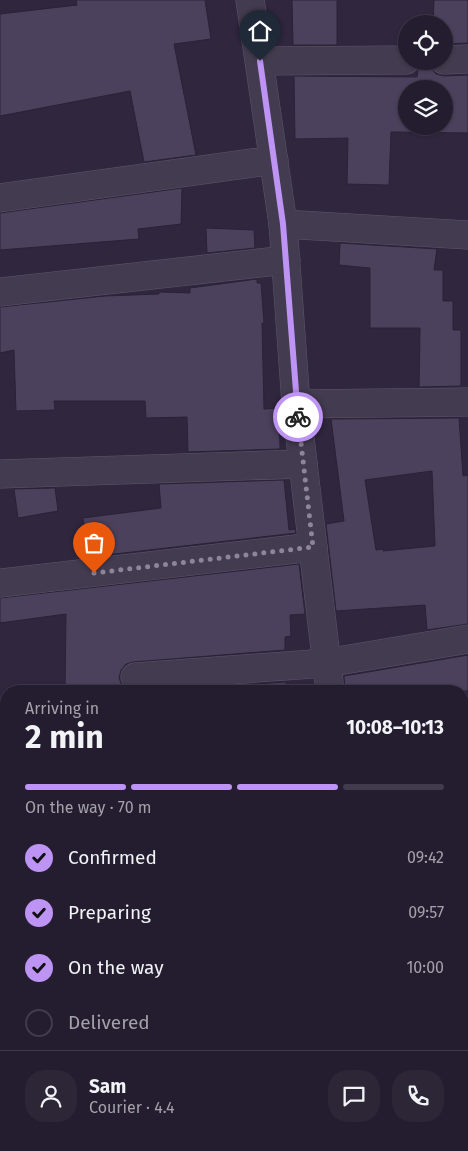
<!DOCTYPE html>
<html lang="en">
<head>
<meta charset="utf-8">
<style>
  body { margin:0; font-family:"Fira Sans",sans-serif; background:#2c2637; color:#f1f3f6; height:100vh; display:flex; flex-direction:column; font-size:19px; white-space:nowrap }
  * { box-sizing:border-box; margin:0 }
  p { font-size:16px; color:#a3a2aa }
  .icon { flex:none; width:28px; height:28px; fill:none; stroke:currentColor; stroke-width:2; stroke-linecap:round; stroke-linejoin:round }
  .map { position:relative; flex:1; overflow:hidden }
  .panel { position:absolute; left:0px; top:685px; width:469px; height:466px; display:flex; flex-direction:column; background:#241d2f; border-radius:20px 20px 0 0; box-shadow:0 1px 4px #0004,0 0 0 1px #413b4b }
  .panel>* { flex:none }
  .buttons { position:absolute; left:398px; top:15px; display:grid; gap:10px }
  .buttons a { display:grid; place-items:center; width:55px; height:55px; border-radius:50%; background:#241d2f; box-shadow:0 1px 4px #0004,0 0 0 1px #413b4b; font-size:25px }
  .pin { position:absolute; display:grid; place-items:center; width:42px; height:42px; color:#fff; margin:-51px -21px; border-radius:50% 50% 50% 0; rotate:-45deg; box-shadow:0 0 5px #0007 }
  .pin .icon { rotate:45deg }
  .courier { position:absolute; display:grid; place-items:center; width:50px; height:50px; margin:-25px; border:4px solid #bd93f3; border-radius:50%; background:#fff; color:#222; box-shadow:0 1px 6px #0007 }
  .headline em { font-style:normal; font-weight:700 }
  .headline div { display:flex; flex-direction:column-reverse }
  .headline { display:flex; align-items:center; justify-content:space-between; height:85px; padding:0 25px }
  h1 { font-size:32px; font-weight:700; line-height:38px }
  .bar { display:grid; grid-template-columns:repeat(4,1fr); gap:8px 5px; align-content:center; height:60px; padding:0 25px }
  .bar i { height:6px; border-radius:4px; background:#413b4b }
  .bar .selected { background:#bd93f3 }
  .bar p { grid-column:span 4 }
  .line { display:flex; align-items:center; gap:12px; padding:0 25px; border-top:1px solid #413b4b }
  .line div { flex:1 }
  .round { display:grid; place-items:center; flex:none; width:52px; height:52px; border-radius:20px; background:#2c2637 }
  ol { padding:0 25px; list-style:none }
  li { display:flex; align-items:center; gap:15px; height:55px }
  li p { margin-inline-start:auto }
  li .icon { padding:5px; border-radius:50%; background:#bd93f3; color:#111; stroke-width:4 }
  li:last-child { color:#a3a2aa }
  li i { width:28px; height:28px; border:2px solid #413b4b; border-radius:50% }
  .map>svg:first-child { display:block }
</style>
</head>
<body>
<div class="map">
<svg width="468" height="1151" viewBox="0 0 468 1151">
  <rect width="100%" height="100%" fill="#30273f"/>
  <g fill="#4c415d" stroke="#2a2236" fill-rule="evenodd">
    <polygon points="76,0 205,0 211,39 174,44 196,155 144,162 130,91 0,116 0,14 77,5"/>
    <polygon points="292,0 337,0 337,45 293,45"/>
    <polygon points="434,0 468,0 468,43 444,44 444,24 433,24"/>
    <path d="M431,68L436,74L444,76L468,75V133L391,132L389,185L347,184L348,138L295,139L294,76L417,77L418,69ZM406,89H444V126H406Z"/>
    <polygon points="182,188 181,224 138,229 139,239 0,250 0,213"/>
    <polygon points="206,228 254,230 255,248 207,253"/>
    <polygon points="340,243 437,249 434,270 443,270 443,301 453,301 453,330 461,330 461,386 419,387 420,328 370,328 370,268 339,265"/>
    <polygon points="257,279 257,283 261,283 264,323 262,323 264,409 279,408 280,449 188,452 187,417 146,418 145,401 54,401 55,410 16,411 14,350 0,353 0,307 105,296 159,294 159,292 190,293 190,288"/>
    <path d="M459,418L463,476L468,475V624L427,630L425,605L336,611L326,524L344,521L331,419ZM432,471L435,546L383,551V549L376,550L365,480Z"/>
    <polygon points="284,480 289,530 295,529 296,533 89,557 83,518 161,508 159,484"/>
    <polygon points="55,488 58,511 18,518 14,489"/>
    <polygon points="299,564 305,614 290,615 291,636 285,637 285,650 133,662 126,664 121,670 119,678 122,686 129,691 65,691 66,614 0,623 0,598"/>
    <polygon points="468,655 468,691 345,691 344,676"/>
    <polygon points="286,682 286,691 154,691"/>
  </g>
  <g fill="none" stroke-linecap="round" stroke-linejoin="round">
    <g stroke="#5e566a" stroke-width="29">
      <g id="minor">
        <polyline points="250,0 283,224 296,404 330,691"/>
        <polyline points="444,60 468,59"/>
        <polyline points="260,61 406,60"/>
        <polyline points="0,198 274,160"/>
        <polyline points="283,224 468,235"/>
        <polyline points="0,292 286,260"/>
        <polyline points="296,404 468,402"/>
        <polyline points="0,474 303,464"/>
        <polyline points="0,583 313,547"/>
        <polyline points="135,677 326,663 468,639"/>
        <polyline points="462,783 468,782"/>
        <polyline points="0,828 6,827"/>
        <polyline points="462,919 468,918"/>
        <polyline points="390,1145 391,1151"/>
      </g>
    </g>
    <use href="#minor" stroke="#433b4f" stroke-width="28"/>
  </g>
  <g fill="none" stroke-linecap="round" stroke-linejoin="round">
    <polyline stroke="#8d8599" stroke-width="5" stroke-dasharray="0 9" points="94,573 313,547 298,417"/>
    <polyline stroke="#bd93f3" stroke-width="6" points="260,61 283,224 298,417"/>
  </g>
</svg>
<div class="buttons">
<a><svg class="icon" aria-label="locate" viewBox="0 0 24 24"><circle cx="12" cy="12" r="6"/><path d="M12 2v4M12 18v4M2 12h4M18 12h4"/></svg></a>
<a><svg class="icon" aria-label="layers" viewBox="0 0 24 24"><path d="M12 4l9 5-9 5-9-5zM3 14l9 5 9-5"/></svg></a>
</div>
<div class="pin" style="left:94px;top:573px;background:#ea580c"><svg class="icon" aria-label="bag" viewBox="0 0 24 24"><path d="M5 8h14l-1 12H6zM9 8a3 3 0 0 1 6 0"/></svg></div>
<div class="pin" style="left:260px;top:61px;background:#1f2937"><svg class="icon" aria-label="home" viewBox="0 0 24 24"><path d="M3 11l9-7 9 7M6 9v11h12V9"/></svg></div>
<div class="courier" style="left:298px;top:417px"><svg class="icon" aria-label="bike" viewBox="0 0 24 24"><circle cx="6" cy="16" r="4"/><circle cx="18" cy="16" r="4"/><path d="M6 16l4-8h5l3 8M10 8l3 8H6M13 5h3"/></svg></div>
<section class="panel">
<div class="headline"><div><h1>2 min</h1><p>Arriving in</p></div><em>10:08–10:13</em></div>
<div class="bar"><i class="selected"></i><i class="selected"></i><i class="selected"></i><i></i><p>On the way · 70 m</p></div>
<ol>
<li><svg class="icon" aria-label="check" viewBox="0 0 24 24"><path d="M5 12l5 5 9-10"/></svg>Confirmed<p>09:42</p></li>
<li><svg class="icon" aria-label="check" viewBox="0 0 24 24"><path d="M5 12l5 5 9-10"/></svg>Preparing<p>09:57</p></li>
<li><svg class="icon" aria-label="check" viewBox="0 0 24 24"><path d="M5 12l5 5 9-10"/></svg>On the way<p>10:00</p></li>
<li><i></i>Delivered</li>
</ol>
<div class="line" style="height:90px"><a class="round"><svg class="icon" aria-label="person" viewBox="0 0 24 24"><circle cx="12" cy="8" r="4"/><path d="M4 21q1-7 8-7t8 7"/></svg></a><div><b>Sam</b><p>Courier · 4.4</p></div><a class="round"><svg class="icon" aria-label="chat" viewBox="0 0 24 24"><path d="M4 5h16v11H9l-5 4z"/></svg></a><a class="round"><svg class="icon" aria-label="phone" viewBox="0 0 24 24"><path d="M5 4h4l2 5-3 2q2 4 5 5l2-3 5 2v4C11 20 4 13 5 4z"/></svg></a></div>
</section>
</div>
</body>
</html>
